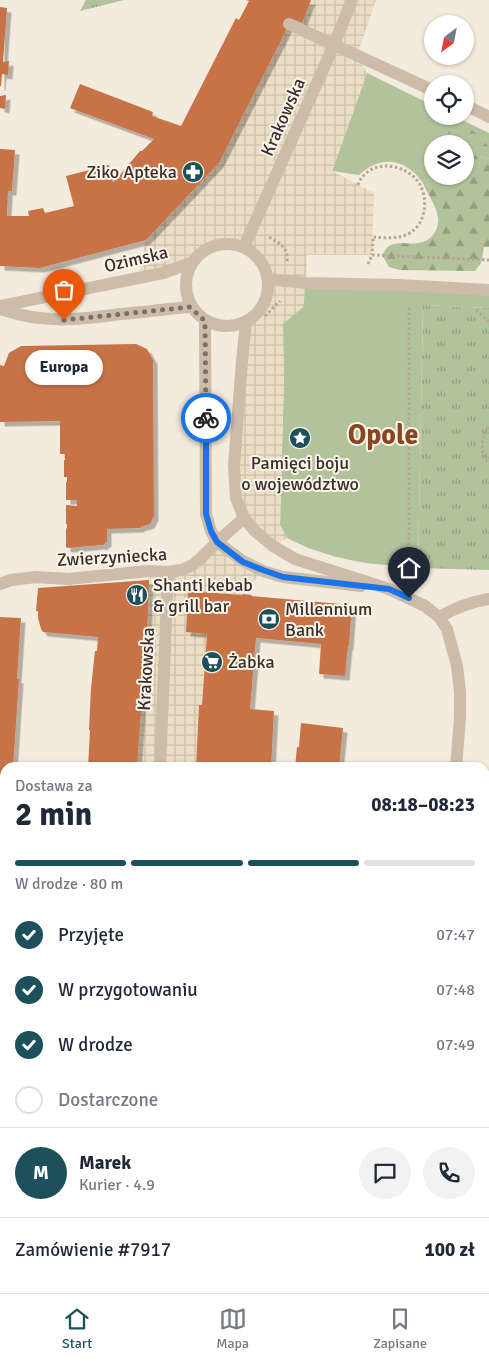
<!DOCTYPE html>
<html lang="pl">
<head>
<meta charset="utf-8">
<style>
  body { margin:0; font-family:Signika,sans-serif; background:#f2f2f3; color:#1f2937; height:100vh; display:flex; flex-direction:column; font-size:19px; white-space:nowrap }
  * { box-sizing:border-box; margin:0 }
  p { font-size:16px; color:#747a83 }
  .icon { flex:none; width:28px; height:28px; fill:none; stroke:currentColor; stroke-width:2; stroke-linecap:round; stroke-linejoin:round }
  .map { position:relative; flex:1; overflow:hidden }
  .drawer { position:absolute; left:0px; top:762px; width:490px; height:531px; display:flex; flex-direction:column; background:#fff; border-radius:15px 15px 0 0; box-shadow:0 1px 4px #0004 }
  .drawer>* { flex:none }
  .needle { width:32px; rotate:212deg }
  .fabs { position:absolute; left:424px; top:15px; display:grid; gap:10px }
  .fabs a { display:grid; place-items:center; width:50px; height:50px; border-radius:50%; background:#fff; box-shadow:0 1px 4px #0004; font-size:25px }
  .pin { position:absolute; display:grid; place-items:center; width:42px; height:42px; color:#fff; margin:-51px -21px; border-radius:50% 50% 50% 0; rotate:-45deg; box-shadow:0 0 5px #0007 }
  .pin .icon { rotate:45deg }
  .courier { position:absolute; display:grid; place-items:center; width:50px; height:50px; margin:-25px; border:4px solid #1a73e8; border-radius:50%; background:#fff; color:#222; box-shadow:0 1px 6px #0007 }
  .bubble { position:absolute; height:35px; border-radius:18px; background:#fff; box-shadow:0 1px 4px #0004; font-size:16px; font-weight:700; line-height:35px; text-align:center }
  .head em { font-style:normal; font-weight:700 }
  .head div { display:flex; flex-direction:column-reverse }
  .head { display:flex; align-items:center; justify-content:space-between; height:85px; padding:0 15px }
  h1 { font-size:32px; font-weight:700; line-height:38px }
  .bar { display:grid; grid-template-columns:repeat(4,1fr); gap:8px 5px; align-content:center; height:60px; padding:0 15px }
  .bar i { height:6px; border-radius:4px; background:#e0e1e3 }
  .bar .active { background:#1d505b }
  .bar p { grid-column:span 4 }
  .line { display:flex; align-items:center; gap:12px; padding:0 15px; border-top:1px solid #e0e1e3 }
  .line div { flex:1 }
  .round { display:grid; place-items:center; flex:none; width:52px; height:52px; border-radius:26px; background:#f2f2f3 }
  ol { padding:0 15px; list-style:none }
  li { display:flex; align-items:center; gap:15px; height:55px }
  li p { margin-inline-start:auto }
  li .icon { padding:5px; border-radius:50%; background:#1d505b; color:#fff; stroke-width:4 }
  li:last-child { color:#747a83 }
  li i { width:28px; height:28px; border:2px solid #e0e1e3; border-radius:50% }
  .dock { display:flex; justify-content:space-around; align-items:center; height:70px; border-top:1px solid #e0e1e3; background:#fff; font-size:14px; color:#747a83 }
  .dock a { display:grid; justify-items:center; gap:2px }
  .dock .active { color:#1d505b }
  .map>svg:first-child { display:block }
</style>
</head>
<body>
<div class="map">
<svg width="489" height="1293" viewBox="0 0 489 1293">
  <defs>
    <pattern id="forest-firs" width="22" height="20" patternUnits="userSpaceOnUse" patternTransform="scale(1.25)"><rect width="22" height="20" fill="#b2c39c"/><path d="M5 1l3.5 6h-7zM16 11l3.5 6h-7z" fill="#929f7f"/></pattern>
    <pattern id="park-tufts" width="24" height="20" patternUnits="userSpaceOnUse" patternTransform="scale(1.25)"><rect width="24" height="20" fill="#b2c39c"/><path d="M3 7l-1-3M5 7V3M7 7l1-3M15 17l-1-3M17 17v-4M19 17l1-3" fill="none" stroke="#929f7f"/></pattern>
    <pattern id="plaza-grid" width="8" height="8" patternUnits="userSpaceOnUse" patternTransform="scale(1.25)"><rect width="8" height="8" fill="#ebdec4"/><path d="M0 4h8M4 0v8" fill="none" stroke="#cabfa8"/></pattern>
    <filter id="shadow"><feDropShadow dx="4.5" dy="4.5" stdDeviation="0" flood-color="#0004"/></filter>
  </defs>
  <rect width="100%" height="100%" fill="#f3ebdd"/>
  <g fill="#b2c39c">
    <path d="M367,73L432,105V116H454L489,133V159L483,157L465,154V144H432V153L425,155L420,171L423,183C406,159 382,154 359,175L332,171Z"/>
    <polygon points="306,283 489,290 489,308 423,305 418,568 365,563 336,557 308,548 287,538 280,525 284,377 282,324 303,307"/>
  </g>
  <g fill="url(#forest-firs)">
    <path d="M458,126C472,126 480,137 489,147V150L465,148V144H443L449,131Z"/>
    <path d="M432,153V176H465V154L483,157L489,159V247H484L481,263L475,271L400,270L389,267L382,255C384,252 386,248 389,246C401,239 421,250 433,235C450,213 420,192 420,170C420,164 423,160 425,155Z"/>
  </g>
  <g fill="url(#park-tufts)">
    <polygon points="86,0 124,0 80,11"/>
    <polygon points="423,305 489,308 489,570 418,568"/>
  </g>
  <g fill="url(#plaza-grid)">
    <polygon points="311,0 376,0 357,55 367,73 332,171 374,193 372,255 307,255 306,283 303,307 283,324 284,377 280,525 287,538 273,546 236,498 246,322 257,314 265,303 267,297 268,279 264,266 256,255 244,247 234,244 224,244 207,249 198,255 191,263 138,277 146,240 219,163 292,19"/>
    <polygon points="217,542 263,571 243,594 243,595 188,591 186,632 207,634 202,705 199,705 196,767 137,768 148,613 148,571 181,570"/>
    <rect x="126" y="1289" width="109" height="4"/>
    <polygon points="306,1289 462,1289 462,1293 305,1293"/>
  </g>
  <g fill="#c87346" filter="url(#shadow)">
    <polygon points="246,0 311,0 302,23 292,19 219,163 146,240 40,268 0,266 0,149 15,150 12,191 8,191 7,216 29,216 28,211 43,208 45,213 74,206 66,176 109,165 113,183 140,151 142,151 154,139 70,108 80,84 153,112 152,116 181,126 236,18 239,20 249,1"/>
    <polygon points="0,7 7,8 3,62 9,61 8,75 2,74 1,86 0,86"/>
    <polygon points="6,95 5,109 0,108 0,96"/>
    <polygon points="136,344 147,349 153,360 154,516 150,524 140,527 140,528 107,529 107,542 102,546 101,545 68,548 66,547 66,528 67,529 67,524 66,524 66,505 77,506 77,500 66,500 66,482 67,482 67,477 64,477 64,460 65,460 65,454 60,454 60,421 0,422 0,365 4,366 9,353 21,346"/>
    <polygon points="149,580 148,613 137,768 88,768 90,730 89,730 91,688 95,651 97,651 98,637 43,632 41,629 38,618 38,611 36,611 38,588"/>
    <polygon points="188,591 243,595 243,594 252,595 251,596 352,605 349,645 348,646 345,676 319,674 321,644 256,638 250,709 274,711 271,768 196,768 199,705 202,705 207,634 186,632"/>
    <polygon points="0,617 21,618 17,679 19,679 13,768 5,768 5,868 0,868"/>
    <polygon points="301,723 343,728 339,768 295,768 297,747 299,747"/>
    <polygon points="485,909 489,910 489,990 485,989"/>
    <rect x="0" y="916" width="5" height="43"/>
    <rect x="0" y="986" width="5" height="21"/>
    <polygon points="0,1041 5,1042 5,1090 0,1090"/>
    <rect x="0" y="1118" width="5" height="86"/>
    <polygon points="489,1134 489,1293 462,1293 462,1289 485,1289 485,1135"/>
    <rect x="64" y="1289" width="62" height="4"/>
    <polygon points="235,1289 306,1289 305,1293 235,1293"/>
  </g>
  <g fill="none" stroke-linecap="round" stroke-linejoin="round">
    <g stroke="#b7a693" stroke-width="3" stroke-dasharray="2.5 2.5" stroke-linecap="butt">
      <path d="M358,185C359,181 361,178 364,175C379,159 408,166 419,183C429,199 426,225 408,234C398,239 384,238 373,237L372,255"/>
      <path d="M269,237C281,244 288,247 287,262"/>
      <polyline points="368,264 372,255 489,260"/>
      <polyline points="476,310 489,322"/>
      <polyline points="265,316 280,301"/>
      <path d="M489,427C481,439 479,452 489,464"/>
      <polyline points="409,575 409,307"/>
    </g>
    <g stroke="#ccbca8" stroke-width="12">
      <polyline points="289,24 432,90"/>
      <polyline points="465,105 489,117"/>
      <circle cx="227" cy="285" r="41"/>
      <polyline points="244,247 334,45 352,0"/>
      <polyline points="268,279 306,283 399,285 489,290"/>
      <polyline points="0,306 163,273 191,263"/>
      <path d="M0,309C43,324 77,320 121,314C144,312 167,309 190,307"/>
      <polyline points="205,321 206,514 211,531 217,542 243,561 263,571 283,577 361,586"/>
      <polyline points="246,322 242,361 234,466 236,498 244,518 255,531 273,546 295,559 389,589 425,606 439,617 447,629 457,666 460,692 460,718 456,768"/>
      <polyline points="0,584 11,580 36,577 68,579 148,571 168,572 181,570 191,566 200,559 217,542 244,518"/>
      <path d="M439,617C455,608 471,602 489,599"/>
      <polyline points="160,768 168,572"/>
      <polyline points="0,898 5,899"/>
      <polyline points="0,1103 5,1103"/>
      <polyline points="485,1103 489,1103"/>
      <polyline points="0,1227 5,1230"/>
      <polyline points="46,1289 47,1293"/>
      <polyline points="435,1289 435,1293"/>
      <polyline points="148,1293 148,1289"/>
    </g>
  </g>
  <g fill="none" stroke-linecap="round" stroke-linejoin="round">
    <polyline stroke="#797168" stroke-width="5" stroke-dasharray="0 9" points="64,320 190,307 205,321 206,418"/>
    <polyline stroke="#1a73e8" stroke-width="6" points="206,418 206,514 211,531 217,542 243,562 263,570 283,577 389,589 409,598"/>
  </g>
  <defs>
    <g id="pharmacy-disc" transform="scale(1.125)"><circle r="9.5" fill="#1d505b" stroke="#faf4ea"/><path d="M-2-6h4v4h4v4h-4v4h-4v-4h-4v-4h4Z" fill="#fff"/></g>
    <g id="sight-disc" transform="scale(1.125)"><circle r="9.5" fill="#1d505b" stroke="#faf4ea"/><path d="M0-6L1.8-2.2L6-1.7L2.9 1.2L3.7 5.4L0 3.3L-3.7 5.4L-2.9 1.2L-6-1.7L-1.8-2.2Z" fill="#fff"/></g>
    <g id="restaurant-disc" transform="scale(1.125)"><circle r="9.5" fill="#1d505b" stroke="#faf4ea"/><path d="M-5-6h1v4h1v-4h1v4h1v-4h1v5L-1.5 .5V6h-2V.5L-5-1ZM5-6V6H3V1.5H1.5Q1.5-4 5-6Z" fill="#fff"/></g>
    <g id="bank-disc" transform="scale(1.125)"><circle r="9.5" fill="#1d505b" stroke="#faf4ea"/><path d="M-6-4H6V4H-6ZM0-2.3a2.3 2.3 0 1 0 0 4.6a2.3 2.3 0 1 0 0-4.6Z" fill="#fff"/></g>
    <g id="supermarket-disc" transform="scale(1.125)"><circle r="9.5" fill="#1d505b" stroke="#faf4ea"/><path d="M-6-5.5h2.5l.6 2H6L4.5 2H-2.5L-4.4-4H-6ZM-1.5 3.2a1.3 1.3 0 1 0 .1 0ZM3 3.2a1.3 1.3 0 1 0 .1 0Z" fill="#fff"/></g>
  </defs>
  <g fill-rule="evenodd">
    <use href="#pharmacy-disc" x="193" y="172"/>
    <use href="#sight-disc" x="300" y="438"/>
    <use href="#restaurant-disc" x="137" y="595"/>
    <use href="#bank-disc" x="269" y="619"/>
    <use href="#supermarket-disc" x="212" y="662"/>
  </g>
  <g text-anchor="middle" stroke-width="4" stroke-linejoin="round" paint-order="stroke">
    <g font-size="18" fill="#382f29" stroke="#faf4ea">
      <text transform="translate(283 117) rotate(-66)" y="6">Krakowska</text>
      <text transform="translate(136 259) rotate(-13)" y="6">Ozimska</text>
      <text transform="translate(112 557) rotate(-3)" y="6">Zwierzyniecka</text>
      <text transform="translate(146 669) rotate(-87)" y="6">Krakowska</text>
    </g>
    <g font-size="18" fill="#382f29" stroke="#faf4ea" text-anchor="start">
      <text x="177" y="178" text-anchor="end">Ziko Apteka</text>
      <text x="300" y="469" text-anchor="middle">Pamięci boju<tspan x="300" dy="21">o województwo</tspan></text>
      <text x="153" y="591">Shanti kebab<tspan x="153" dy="21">&amp; grill bar</tspan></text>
      <text x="285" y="615">Millennium<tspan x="285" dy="21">Bank</tspan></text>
      <text x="228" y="668">Żabka</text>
    </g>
    <g font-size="28" font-weight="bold" fill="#894420" stroke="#faf4ea">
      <text x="383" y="444">Opole</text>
    </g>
  </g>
</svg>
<div class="fabs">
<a><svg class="needle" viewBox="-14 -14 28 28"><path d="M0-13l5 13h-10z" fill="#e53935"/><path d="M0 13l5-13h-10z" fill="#747a83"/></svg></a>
<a><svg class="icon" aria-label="locate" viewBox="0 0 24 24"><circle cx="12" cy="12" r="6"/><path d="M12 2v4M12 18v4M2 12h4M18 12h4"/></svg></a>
<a><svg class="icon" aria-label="layers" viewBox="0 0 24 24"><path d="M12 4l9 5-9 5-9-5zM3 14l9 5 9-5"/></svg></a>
</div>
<div class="pin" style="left:64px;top:320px;background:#ea580c"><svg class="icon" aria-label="bag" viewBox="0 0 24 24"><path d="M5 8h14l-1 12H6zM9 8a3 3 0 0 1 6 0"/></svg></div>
<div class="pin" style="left:409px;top:598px;background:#1f2937"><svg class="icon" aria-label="home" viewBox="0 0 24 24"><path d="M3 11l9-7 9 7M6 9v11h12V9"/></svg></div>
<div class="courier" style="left:206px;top:418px"><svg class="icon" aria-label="bike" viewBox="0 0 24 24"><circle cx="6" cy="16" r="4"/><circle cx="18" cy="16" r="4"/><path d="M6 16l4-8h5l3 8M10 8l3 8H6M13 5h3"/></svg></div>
<div class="bubble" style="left:25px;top:350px;width:78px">Europa</div>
<section class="drawer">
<div class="head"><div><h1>2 min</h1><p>Dostawa za</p></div><em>08:18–08:23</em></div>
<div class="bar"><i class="active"></i><i class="active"></i><i class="active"></i><i></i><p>W drodze · 80 m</p></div>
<ol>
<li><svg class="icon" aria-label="check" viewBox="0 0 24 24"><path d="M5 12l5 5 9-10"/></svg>Przyjęte<p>07:47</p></li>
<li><svg class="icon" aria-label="check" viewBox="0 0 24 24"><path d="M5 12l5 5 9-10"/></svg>W przygotowaniu<p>07:48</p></li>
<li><svg class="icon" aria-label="check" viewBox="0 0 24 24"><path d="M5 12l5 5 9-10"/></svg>W drodze<p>07:49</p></li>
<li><i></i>Dostarczone</li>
</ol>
<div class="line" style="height:90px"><b class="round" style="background:#1d505b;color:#fff">M</b><div><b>Marek</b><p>Kurier · 4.9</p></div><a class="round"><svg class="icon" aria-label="chat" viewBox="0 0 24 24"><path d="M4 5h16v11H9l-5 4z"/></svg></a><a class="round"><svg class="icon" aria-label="phone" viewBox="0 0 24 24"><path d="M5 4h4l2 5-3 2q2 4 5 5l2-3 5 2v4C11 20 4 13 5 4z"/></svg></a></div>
<div class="line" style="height:65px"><div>Zamówienie #7917</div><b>100 zł</b></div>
</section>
</div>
<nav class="dock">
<a class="active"><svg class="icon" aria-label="home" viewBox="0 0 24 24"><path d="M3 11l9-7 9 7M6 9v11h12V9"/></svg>Start</a>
<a><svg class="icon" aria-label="map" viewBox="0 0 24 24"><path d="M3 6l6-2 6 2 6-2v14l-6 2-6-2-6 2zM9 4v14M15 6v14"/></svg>Mapa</a>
<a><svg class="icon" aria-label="saved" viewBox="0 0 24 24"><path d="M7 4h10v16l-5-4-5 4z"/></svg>Zapisane</a>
</nav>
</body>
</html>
